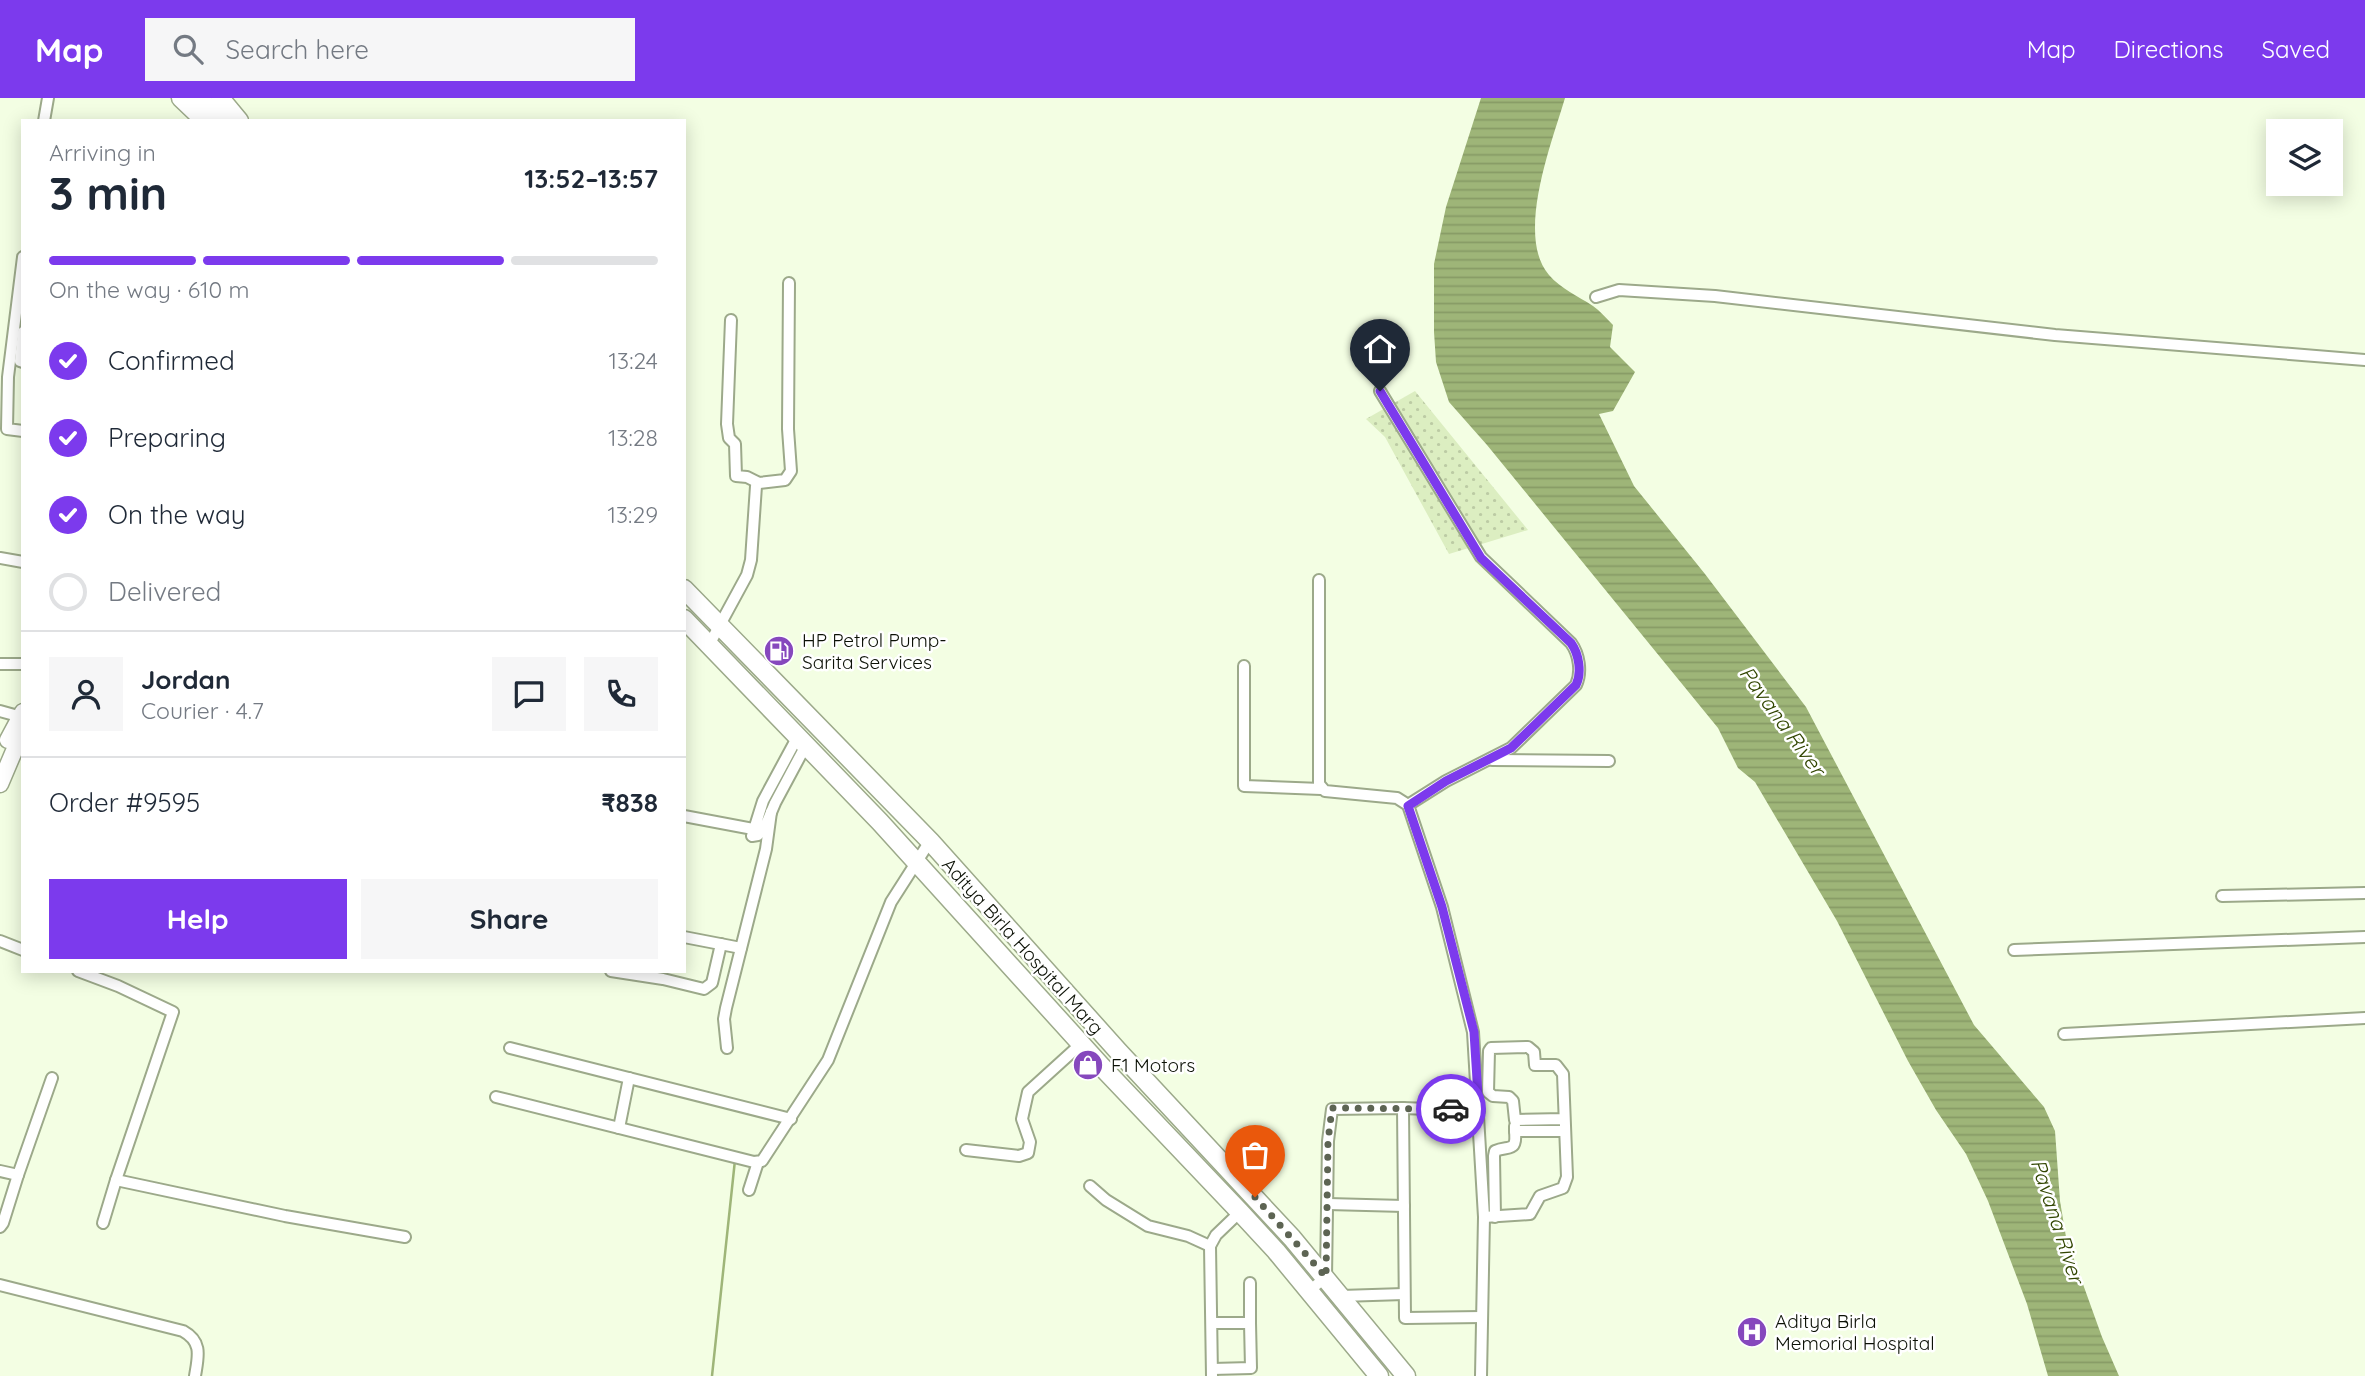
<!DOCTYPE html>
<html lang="en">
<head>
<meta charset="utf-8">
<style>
  body { margin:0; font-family:Quicksand,sans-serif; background:#f6f6f7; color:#1f2937; height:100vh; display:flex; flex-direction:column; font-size:26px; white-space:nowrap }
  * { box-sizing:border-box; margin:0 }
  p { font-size:23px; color:#747a83 }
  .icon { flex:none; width:38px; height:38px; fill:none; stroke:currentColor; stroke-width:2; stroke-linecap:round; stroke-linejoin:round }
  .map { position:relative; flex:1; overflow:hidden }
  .details { position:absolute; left:21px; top:21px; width:665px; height:854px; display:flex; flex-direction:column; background:#fff; border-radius:0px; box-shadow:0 4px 18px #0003 }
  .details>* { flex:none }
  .fabs { position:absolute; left:2266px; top:21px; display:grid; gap:14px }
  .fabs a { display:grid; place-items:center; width:77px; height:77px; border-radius:0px; background:#fff; box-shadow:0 4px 18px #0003; font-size:35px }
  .pin { position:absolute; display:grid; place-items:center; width:60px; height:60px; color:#fff; margin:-72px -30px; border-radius:50% 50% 50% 0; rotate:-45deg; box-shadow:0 0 7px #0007 }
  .pin .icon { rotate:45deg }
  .courier { position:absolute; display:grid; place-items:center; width:70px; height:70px; margin:-35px; border:5px solid #7c3aed; border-radius:50%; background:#fff; color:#222; box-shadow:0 2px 9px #0007 }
  .headline em { font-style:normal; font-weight:800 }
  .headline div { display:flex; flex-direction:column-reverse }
  .headline { display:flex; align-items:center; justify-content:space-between; height:119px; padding:0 28px }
  h1 { font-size:46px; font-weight:800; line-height:52px }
  .bar { display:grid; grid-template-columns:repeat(4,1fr); gap:10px 7px; align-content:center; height:84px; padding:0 28px }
  .bar i { height:9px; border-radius:5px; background:#e0e1e3 }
  .bar .selected { background:#7c3aed }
  .bar p { grid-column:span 4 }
  .line { display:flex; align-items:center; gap:18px; padding:0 28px; border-top:2px solid #e0e1e3 }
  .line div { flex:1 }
  .round { display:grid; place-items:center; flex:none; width:74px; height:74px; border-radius:0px; background:#f6f6f7 }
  ol { padding:0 28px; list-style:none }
  li { display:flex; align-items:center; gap:21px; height:77px }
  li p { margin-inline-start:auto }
  li .icon { padding:7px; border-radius:50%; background:#7c3aed; color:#fff; stroke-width:4 }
  li:last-child { color:#747a83 }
  li i { width:38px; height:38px; border:4px solid #e0e1e3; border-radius:50% }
  .primary-button { display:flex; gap:14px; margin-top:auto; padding:14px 28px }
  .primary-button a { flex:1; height:80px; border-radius:0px; background:#7c3aed; color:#fff; font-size:28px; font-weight:800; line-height:80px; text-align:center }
  .primary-button a+a { background:#f6f6f7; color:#1f2937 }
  header { display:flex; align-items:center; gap:42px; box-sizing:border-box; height:98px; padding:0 35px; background:#7c3aed; color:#fff }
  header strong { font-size:33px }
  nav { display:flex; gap:38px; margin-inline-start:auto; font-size:24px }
  .search { width:490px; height:63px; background:#f6f6f7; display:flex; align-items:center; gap:18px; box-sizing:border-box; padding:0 24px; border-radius:0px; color:#747a83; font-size:26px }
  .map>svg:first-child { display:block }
</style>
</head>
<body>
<header>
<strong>Map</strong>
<div class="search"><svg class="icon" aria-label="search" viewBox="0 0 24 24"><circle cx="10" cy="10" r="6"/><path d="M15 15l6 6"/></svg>Search here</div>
<nav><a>Map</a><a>Directions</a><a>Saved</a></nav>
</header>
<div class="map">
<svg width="2365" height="1278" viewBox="0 0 2365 1278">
  <defs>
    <pattern id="park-dots" width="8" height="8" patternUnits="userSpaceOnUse" patternTransform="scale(1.75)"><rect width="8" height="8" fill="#dceec1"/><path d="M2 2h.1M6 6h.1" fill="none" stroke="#bccba4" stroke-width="1.8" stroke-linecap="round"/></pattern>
    <pattern id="water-rules" width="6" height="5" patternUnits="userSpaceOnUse" patternTransform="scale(1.75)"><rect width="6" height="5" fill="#9eb578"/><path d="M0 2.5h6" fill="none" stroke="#879b66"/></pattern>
  </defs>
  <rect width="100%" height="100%" fill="#f3fee3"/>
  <polygon fill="url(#park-dots)" points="1415,293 1528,432 1449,456 1385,339 1366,321"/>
  <path fill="url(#water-rules)" d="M1481,0H1565C1552,44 1515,138 1549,177C1561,191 1578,198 1593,208C1600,213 1606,220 1613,227L1610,249L1635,274L1613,313L1599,316L1634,388L1705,476L1806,609L1974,927L2044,1009L2055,1033L2060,1103L2066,1139L2102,1239L2119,1278H2048L2027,1206L1988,1103L1966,1056L1936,1012L1908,963L1837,823L1755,684L1738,670L1718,630L1487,347L1449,304L1436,264L1434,234V166L1446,109Z"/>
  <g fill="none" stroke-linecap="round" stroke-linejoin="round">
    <polyline stroke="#9eb578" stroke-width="2.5" points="712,1278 735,1062"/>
    <g stroke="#9ca98a" stroke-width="14">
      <g id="street">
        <polyline points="44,23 48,0"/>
        <polyline points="23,159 8,279 7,331 23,333"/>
        <polyline points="1596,199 1619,192 1715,198 2055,237 2365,262"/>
        <polyline points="731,222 727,326 729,340 735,346 736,378 747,379 759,385"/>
        <polyline points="23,234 20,263 23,264"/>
        <path d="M1380,293L1481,459L1571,545C1579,556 1582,574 1576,587L1511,650L1446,683L1408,707L1442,809L1473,934L1484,1119L1481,1278"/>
        <polyline points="0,460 23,464"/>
        <polyline points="1319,482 1319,686 1325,693 1397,700 1408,707"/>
        <polyline points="709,547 747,477 751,462 756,388 759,385 785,382 791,373 788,331 789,185"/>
        <polyline points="0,566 23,566"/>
        <polyline points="1244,568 1244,688 1321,691"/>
        <polyline points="0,613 18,618"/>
        <polyline points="798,638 763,703 752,738 758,737 764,731 775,705 806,647"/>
        <polyline points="1492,662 1609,663"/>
        <polyline points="684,718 753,731"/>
        <polyline points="2222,798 2365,795"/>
        <polyline points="684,839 741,850"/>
        <polyline points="0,843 23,852"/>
        <polyline points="2014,852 2365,839"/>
        <polyline points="78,873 118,888 173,914 116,1082 285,1118 405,1139"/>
        <polyline points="611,873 663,881 704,891 712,885 721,846"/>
        <polyline points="2064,936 2365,920"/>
        <polyline points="510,950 791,1021"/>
        <polyline points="727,950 724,921 726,910 766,751 771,714"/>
        <polyline points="496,999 754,1064 762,1063 828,962 891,804 930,743"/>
        <polyline points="1403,1010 1405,1220 1482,1219"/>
        <polyline points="1515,1028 1515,1033 1565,1033"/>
        <polyline points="619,1030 629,980"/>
        <polyline points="966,1052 1019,1058 1028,1055 1030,1044 1022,1021 1028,994 1082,945"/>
        <polyline points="0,1073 18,1077 52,980"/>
        <polyline points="1090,1088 1106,1102 1148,1128 1188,1138 1210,1148"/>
        <polyline points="749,1092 758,1064"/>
        <polyline points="1328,1106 1404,1108"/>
        <polyline points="1484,1119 1530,1116 1540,1098 1563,1090 1567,1079 1563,976 1556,967 1535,967 1534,954 1528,949 1491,950 1489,953 1488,994 1493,998 1509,999 1513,1003 1515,1022 1564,1021"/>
        <path d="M1495,1119L1494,1058L1495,1053C1509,1047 1517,1055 1515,1033"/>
        <polyline points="103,1125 116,1082"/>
        <polyline points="0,1129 3,1125 18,1077"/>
        <path d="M0,1187L183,1233C203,1244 198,1259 195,1278"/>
        <polyline points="1309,1193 1326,1179 1328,1043 1332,1011 1403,1010 1479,1013"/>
        <polyline points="1341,1198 1404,1196"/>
        <polyline points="1212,1225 1250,1225 1250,1185"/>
        <polyline points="1212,1271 1251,1270 1250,1225"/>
        <polyline points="1212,1278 1210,1148 1216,1137 1240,1114"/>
      </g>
    </g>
    <g stroke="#9ca98a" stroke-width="19">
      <g id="secondary">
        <polyline points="8,642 23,614"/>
        <polyline points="0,686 23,632"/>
      </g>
    </g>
    <g stroke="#9ca98a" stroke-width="21">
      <g id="primary">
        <polyline points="181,0 202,20"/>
        <polyline points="198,0 222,23"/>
        <polyline points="220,0 239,23"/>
        <polyline points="684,491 930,743 1118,953 1292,1140 1406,1278"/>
        <polyline points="684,521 880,724 1102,969 1240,1114 1276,1153 1379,1278"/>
      </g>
    </g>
    <use href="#street" stroke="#fff" stroke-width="10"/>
    <use href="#secondary" stroke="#fff" stroke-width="16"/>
    <use href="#primary" stroke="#fff" stroke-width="18"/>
  </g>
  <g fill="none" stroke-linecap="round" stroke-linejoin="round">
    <polyline stroke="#5d6453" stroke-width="7" stroke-dasharray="0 12.6" points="1255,1099 1326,1179 1328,1043 1332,1010 1451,1011"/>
    <path stroke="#7c3aed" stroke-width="9" d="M1380,293L1481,460L1571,545C1579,556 1582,575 1576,587L1511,650L1446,683L1408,708L1442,809L1474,934L1479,1013L1451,1011"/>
  </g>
  <defs>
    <g id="fuel-disc" transform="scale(1.575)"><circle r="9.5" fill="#8648bd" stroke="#fff"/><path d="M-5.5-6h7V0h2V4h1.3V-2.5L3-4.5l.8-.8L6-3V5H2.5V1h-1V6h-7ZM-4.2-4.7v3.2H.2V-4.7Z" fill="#fff"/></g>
    <g id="shop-disc" transform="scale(1.575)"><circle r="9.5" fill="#8648bd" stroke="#fff"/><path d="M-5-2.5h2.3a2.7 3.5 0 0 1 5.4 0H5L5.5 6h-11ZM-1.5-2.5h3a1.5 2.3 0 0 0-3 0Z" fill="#fff"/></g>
    <g id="hospital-disc" transform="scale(1.575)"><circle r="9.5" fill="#8648bd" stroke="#fff"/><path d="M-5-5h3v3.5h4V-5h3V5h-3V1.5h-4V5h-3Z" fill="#fff"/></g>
  </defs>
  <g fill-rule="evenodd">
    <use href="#fuel-disc" x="779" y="553"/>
    <use href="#shop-disc" x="1088" y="967"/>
    <use href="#hospital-disc" x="1752" y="1234"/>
  </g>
  <g text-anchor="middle" stroke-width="5" stroke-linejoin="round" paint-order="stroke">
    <g font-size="19" fill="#0c1106" stroke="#fff" text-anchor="start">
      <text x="802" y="549">HP Petrol Pump-<tspan x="802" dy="22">Sarita Services</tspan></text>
      <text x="1111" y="974">F1 Motors</text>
      <text x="1775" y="1230">Aditya Birla<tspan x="1775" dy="22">Memorial Hospital</tspan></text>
    </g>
    <g font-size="19" fill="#0c1106" stroke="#fff">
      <text transform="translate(1023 848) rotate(48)" y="7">Aditya Birla Hospital Marg</text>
    </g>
    <g font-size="21" font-style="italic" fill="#314500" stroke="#fff">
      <text transform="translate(1782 623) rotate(54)" y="7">Pavana River</text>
      <text transform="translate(2057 1123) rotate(72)" y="7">Pavana River</text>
    </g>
  </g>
</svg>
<div class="fabs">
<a><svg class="icon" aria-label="layers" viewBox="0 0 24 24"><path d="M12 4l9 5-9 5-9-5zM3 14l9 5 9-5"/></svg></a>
</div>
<div class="pin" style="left:1255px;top:1099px;background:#ea580c"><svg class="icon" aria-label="bag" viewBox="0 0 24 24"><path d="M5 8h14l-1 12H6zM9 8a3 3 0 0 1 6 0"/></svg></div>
<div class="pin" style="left:1380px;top:293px;background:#1f2937"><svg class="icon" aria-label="home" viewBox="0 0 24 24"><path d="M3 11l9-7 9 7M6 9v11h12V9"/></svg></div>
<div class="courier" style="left:1451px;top:1011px"><svg class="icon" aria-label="car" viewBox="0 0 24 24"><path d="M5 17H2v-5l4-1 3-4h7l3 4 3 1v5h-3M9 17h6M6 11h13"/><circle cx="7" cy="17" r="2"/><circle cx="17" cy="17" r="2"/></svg></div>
<section class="details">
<div class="headline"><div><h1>3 min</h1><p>Arriving in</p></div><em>13:52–13:57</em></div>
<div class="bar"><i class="selected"></i><i class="selected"></i><i class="selected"></i><i></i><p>On the way · 610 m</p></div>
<ol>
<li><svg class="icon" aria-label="check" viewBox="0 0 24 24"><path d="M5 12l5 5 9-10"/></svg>Confirmed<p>13:24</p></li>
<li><svg class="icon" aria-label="check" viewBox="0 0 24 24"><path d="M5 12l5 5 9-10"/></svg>Preparing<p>13:28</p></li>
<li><svg class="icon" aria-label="check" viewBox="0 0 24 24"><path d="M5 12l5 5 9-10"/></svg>On the way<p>13:29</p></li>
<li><i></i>Delivered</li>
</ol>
<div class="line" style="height:126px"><a class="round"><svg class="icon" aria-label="person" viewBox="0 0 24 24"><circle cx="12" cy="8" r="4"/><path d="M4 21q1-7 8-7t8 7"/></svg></a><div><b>Jordan</b><p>Courier · 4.7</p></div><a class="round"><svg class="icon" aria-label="chat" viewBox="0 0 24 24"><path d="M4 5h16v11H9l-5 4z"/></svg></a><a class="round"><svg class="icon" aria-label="phone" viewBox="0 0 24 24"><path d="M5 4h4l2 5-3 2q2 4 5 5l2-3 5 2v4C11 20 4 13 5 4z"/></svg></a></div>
<div class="line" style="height:91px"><div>Order #9595</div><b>₹838</b></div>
<div class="primary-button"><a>Help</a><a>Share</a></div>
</section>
</div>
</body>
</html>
